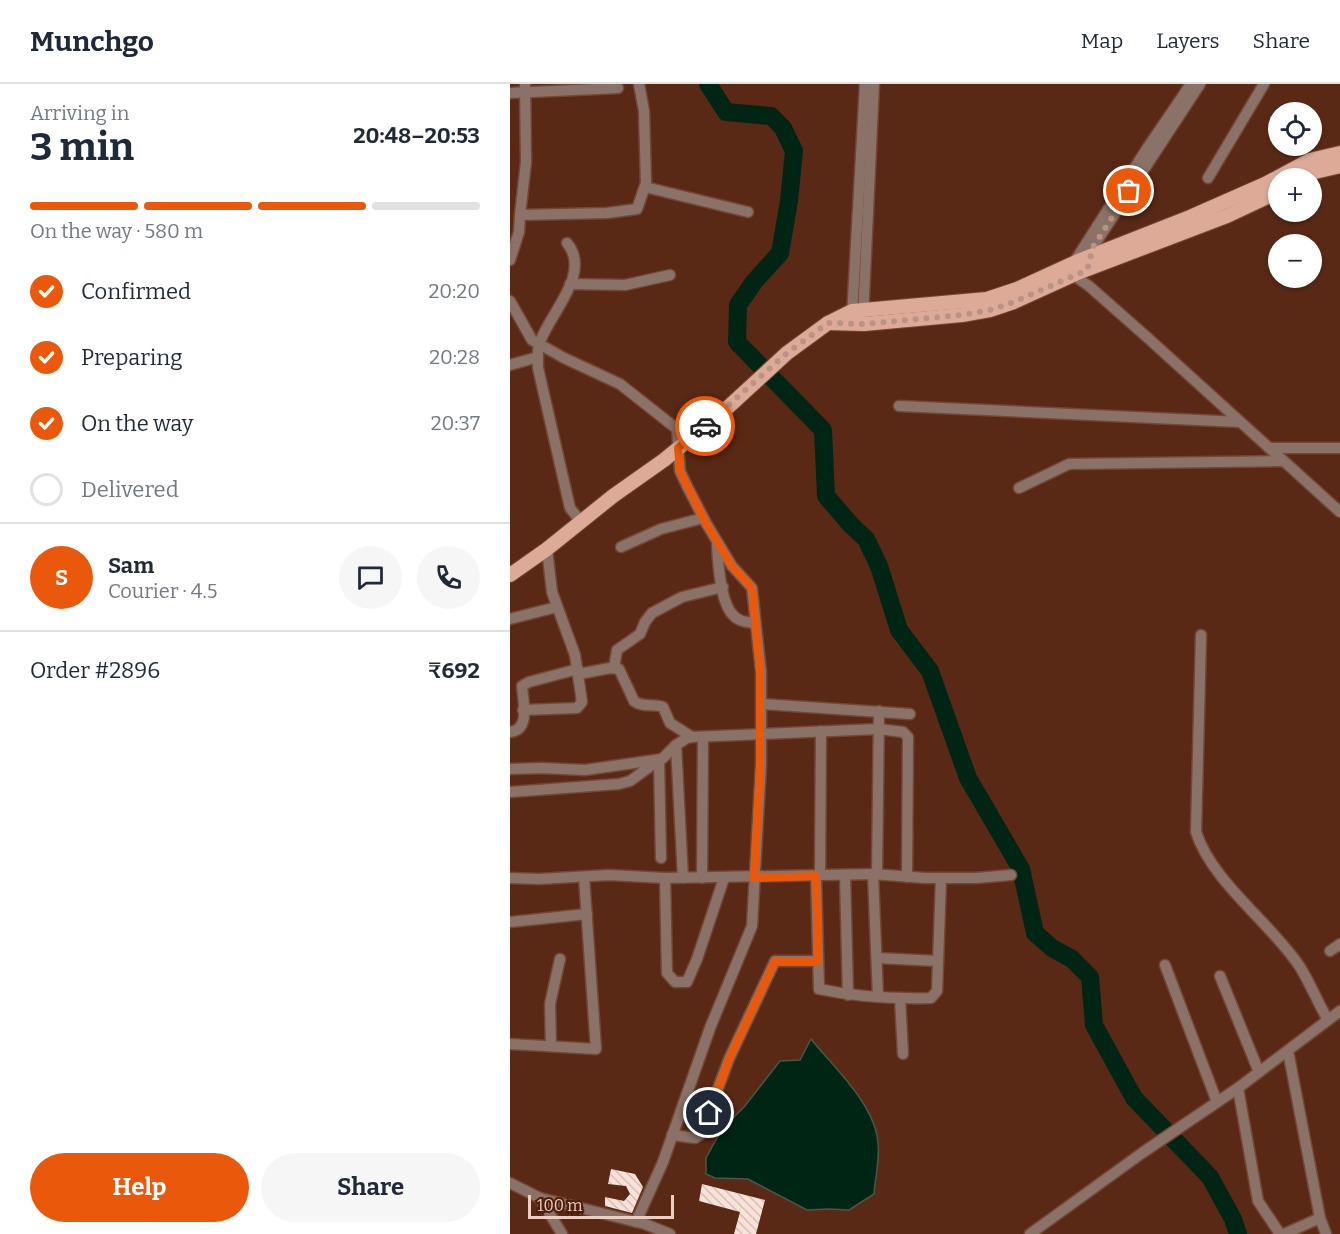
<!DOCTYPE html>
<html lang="en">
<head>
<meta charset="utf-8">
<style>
  body { margin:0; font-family:Bitter,serif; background:#f6f6f7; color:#1f2937; height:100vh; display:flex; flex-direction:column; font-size:22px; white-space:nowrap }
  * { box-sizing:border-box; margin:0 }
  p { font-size:20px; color:#747a83 }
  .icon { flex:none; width:33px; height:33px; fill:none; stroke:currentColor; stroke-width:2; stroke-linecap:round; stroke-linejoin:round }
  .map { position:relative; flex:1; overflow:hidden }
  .details { display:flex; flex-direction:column; background:#fff; width:510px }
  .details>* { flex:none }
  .fabs { position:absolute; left:758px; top:18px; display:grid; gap:12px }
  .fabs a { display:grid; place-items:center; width:54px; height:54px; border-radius:50%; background:#fff; box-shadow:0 2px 4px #0004; font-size:30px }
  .scale { position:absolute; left:18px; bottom:15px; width:146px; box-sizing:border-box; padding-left:6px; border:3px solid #edcec2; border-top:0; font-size:16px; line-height:21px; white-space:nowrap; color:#edcec2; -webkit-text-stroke:4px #4d1f0b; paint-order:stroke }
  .pin { position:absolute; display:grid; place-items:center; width:51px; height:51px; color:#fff; margin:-26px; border:3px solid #fff; border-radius:50%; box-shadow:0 2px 6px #0007 }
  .courier { position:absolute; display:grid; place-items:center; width:60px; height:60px; margin:-30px; border:4px solid #ea580c; border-radius:50%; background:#fff; color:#222; box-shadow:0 2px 8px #0007 }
  .headline em { font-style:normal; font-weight:700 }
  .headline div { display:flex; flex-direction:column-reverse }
  .headline { display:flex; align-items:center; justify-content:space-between; height:102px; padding:0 30px }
  h1 { font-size:39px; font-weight:700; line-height:45px }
  .bar { display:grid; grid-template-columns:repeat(4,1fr); gap:9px 6px; align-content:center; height:72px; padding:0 30px }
  .bar i { height:8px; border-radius:4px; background:#e0e1e3 }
  .bar .active { background:#ea580c }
  .bar p { grid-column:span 4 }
  .line { display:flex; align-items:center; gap:15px; padding:0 30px; border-top:2px solid #e0e1e3 }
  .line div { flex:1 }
  .round { display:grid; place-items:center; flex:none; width:63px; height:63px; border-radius:32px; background:#f6f6f7 }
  ol { padding:0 30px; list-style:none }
  li { display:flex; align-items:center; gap:18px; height:66px }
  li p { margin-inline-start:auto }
  li .icon { padding:6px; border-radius:50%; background:#ea580c; color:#fff; stroke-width:4 }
  li:last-child { color:#747a83 }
  li i { width:33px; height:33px; border:3px solid #e0e1e3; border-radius:50% }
  .cta { display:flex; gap:12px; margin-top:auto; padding:12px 30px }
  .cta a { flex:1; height:69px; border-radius:36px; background:#ea580c; color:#fff; font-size:24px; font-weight:700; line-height:69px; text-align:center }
  .cta a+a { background:#f6f6f7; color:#1f2937 }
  header { display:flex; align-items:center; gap:36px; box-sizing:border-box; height:84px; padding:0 30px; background:#fff; border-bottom:2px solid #e0e1e3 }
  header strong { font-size:28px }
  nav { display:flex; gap:33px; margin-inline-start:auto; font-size:21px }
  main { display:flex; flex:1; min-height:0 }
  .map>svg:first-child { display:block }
</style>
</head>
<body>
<header>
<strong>Munchgo</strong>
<nav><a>Map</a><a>Layers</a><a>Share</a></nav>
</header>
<main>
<section class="details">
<div class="headline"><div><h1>3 min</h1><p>Arriving in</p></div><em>20:48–20:53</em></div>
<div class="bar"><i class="active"></i><i class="active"></i><i class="active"></i><i></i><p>On the way · 580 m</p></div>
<ol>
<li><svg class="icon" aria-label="check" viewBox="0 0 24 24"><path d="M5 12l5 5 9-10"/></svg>Confirmed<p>20:20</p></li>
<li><svg class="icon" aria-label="check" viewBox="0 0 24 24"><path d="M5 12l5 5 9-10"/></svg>Preparing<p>20:28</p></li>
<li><svg class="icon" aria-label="check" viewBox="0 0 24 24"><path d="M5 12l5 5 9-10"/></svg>On the way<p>20:37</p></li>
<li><i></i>Delivered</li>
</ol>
<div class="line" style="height:108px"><b class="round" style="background:#ea580c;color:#fff">S</b><div><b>Sam</b><p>Courier · 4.5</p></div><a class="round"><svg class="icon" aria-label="chat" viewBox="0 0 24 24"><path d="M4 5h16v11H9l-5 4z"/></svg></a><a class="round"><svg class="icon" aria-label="phone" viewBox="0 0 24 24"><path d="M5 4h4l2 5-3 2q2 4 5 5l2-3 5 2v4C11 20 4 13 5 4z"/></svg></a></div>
<div class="line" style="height:78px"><div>Order #2896</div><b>₹692</b></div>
<div class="cta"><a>Help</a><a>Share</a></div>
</section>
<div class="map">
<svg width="830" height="1150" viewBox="0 0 830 1150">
  <defs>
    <pattern id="building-back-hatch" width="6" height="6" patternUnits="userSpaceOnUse" patternTransform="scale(1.5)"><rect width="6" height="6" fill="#f7e1d8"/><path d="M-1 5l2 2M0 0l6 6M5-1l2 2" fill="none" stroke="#d4c0b8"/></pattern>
  </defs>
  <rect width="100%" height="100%" fill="#592916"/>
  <path fill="#002515" stroke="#475849" stroke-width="1.5" d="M301,955C324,984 365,1020 368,1059C370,1075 365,1094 364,1110L339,1126L319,1125L297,1126L238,1095L205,1094L196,1090V1074L212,1045L234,1023L270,977L290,976Z"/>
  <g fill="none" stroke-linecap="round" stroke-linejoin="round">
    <polyline stroke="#002515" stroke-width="18" points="198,0 216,28 261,32 273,44 284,67 279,117 270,169 244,198 228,221 227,258 313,346 316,412 341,441 356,455 369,482 389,546 420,587 458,694 511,785 525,849 542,864 562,875 580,893 584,941 624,1014 700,1093 723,1135 728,1150"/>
  </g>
  <g fill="url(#building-back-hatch)">
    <polygon points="101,1085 125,1090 133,1103 122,1129 95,1122 95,1113 114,1117 120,1110 116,1102 98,1100"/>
    <polygon points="192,1100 255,1116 246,1150 224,1150 230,1128 189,1117"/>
  </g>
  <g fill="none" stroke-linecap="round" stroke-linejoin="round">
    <g stroke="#744735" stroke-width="13">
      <g id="minor">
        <polyline points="681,0 638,63 563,180 563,191 579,202 639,255 830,428"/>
        <polyline points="0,9 108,4"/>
        <polyline points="698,94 754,0"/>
        <polyline points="135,103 238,128"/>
        <polyline points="10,131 16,78 15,0"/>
        <path d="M57,159C83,190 37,232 29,261C27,268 28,277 28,284L60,424L71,438"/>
        <polyline points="0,176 9,148 10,131 97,129 127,125 136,99 134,27 129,0"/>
        <polyline points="578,177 583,163 690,0"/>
        <polyline points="60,200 115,201 160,191"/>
        <polyline points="0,217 22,256 54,274 110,300 167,345 170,387 177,402 196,439 222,482 242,504 251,588 251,681 242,842 200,944 153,1078 126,1138"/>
        <polyline points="342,232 355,0"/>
        <polyline points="353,233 364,0"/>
        <polyline points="0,281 28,273"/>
        <polyline points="389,322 730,338"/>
        <polyline points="759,364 830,364"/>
        <polyline points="509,404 559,380 773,377"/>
        <path d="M207,461C208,478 210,518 223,531C229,538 237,538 245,539"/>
        <polyline points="111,463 151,445 193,434"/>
        <polyline points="0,535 47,523"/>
        <path d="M691,551L686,748C702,798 761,839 790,883C800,899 808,919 818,936"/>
        <polyline points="104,584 107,566 130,550 135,538 142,529 172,513 213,503"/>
        <path d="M69,590L100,584L109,585L124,617C132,624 144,619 153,623L160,639L182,653"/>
        <polyline points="251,620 400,630"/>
        <polyline points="13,626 67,624 72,618 65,571 42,508 37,465"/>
        <path d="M0,648C21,646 13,617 12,602L19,598L68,585"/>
        <polyline points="166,661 177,654 182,653 368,645 393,648 398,653 397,793"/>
        <polyline points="149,676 151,774"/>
        <polyline points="0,685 32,684 75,686 152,675 166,661 173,794"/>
        <polyline points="0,708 109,700 120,697 149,676"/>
        <polyline points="363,790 368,913"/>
        <polyline points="310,791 311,647"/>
        <polyline points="335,791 338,911"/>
        <polyline points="367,791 369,627"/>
        <path d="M306,792L309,905C346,913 383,915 421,914L427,907L431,794"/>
        <polyline points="0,794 29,795 99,791 155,794 363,790 415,794 466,794 501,791"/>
        <polyline points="155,794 157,889 165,898 177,898 187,875 214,794"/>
        <polyline points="192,794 193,653"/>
        <polyline points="0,838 77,830"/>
        <polyline points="820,867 830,860"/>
        <polyline points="367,874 428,877"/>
        <polyline points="655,881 707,1018"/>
        <polyline points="710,892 749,988"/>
        <polyline points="390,914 393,970"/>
        <polyline points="0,960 86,965 74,793"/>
        <polyline points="41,962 40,920 50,875"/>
        <polyline points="778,967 810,1134 816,1150"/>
        <polyline points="728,1004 748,1117 770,1150"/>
        <polyline points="162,1051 185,1054 191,1050 219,975 265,877 308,877"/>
        <polyline points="0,1099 30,1114 52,1150"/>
        <polyline points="30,1114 135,1140 160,1150"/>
        <polyline points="520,1150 632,1069 728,1004 830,927"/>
        <polyline points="774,1150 810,1134"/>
      </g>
    </g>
    <g stroke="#744735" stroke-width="16">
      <g id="major">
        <polyline points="793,94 805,88 830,82"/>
        <polyline points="318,239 354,240 452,231 480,226 504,218 570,188 717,132 768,108"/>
        <polyline points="0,491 37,465 103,412 154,376 215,326 277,269 318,239 342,227 477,215 507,205 568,177 680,133 755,100 800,76 830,69"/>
      </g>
    </g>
    <use href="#minor" stroke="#8b7269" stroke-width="10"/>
    <use href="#major" stroke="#dcaa97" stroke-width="14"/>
  </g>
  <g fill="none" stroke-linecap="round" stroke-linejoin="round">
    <polyline stroke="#b99486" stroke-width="6" stroke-dasharray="0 10.8" points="195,342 277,269 318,239 354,240 452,231 480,226 504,218 577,186 583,163 619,107"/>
    <polyline stroke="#ea580c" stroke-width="8" points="195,342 168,364 170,387 196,439 222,482 242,504 250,588 250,681 244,794 306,792 308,877 265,877 219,975 199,1029"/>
  </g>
</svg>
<div class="fabs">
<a><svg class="icon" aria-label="locate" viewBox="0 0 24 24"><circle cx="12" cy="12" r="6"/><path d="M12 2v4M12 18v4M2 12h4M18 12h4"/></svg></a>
<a>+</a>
<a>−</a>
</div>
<div class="scale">100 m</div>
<div class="pin" style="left:619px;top:107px;background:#ea580c"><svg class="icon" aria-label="bag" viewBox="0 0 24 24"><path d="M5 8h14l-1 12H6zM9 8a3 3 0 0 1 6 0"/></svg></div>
<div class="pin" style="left:199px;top:1029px;background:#1f2937"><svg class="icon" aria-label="home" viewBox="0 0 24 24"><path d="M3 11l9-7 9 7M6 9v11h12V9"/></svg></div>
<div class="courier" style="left:195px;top:342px"><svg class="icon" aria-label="car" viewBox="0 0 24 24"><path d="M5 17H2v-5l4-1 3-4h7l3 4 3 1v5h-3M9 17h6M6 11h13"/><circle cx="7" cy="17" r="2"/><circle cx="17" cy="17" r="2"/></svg></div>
</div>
</main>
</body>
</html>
